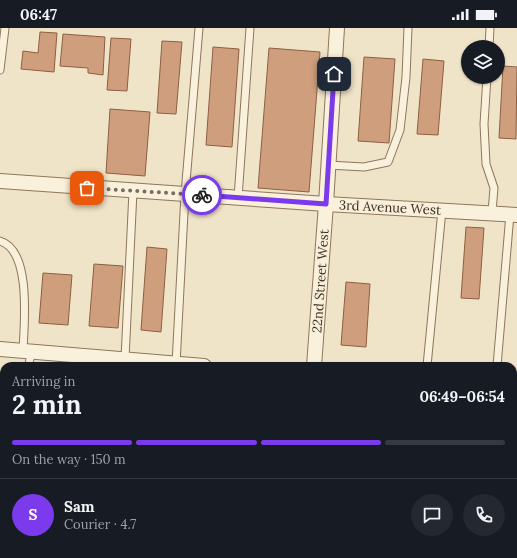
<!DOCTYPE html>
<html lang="en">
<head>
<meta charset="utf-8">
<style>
  body { margin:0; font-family:Lora,serif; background:#242831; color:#f1f3f6; height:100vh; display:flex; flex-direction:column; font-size:15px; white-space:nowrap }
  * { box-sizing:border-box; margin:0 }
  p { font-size:13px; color:#9ea1a6 }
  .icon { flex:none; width:22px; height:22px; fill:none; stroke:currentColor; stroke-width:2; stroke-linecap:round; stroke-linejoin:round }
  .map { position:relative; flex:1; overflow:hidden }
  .side { position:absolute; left:0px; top:334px; width:517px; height:196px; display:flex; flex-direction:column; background:#171b24; border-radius:12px 12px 0 0; box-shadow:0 1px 3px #0004 }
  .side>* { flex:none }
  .controls { position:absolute; left:461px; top:12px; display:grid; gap:8px }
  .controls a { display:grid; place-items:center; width:44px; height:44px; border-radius:50%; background:#171b24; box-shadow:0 1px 3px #0004; font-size:20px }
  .pin { position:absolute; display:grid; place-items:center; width:34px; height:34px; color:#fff; margin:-17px; border-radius:8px; box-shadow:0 2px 6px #0006 }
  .courier { position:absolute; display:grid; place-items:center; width:40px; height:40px; margin:-20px; border:3px solid #7c3aed; border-radius:50%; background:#fff; color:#222; box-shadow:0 1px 5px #0007 }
  .head em { font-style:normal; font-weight:800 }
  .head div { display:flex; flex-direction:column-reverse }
  .head { display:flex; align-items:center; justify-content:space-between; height:68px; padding:0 12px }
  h1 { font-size:26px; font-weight:800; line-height:30px }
  .bar { display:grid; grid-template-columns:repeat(4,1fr); gap:6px 4px; align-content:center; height:48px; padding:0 12px }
  .bar i { height:5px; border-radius:3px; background:#363941 }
  .bar .selected { background:#7c3aed }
  .bar p { grid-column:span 4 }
  .line { display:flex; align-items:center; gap:10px; padding:0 12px; border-top:1px solid #363941 }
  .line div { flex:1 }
  .round { display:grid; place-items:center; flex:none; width:42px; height:42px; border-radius:21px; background:#242831 }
  .status { display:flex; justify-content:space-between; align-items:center; height:28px; padding:0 20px; background:#171b24; direction:ltr }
  .status svg { height:11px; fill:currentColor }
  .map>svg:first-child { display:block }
</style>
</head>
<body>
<div class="status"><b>06:47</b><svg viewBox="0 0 49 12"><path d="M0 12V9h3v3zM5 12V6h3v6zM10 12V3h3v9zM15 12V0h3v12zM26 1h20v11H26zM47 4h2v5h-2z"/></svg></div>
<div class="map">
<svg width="517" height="530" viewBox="0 0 517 530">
  <rect width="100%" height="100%" fill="#f0e4c8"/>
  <g fill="#cf9f7d" stroke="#8d5f41">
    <polygon points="40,4 57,5 54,44 21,41 23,23 38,25"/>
    <polygon points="63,6 105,9 103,47 88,45 88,40 60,38"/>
    <polygon points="111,10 131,11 127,63 107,62"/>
    <polygon points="162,13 182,14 176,86 157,85"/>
    <polygon points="213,19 239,21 232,119 206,117"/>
    <polygon points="269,20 320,24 309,164 258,160"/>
    <polygon points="364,29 395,31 389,115 358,113"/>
    <polygon points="423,31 444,33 438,107 417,106"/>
    <polygon points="503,38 517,39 516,111 499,110"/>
    <polygon points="110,81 150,84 145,148 106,145"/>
    <polygon points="466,199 484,200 479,271 461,270"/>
    <polygon points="147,219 167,221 161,304 141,302"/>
    <polygon points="94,236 123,238 118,300 89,298"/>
    <polygon points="43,245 72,247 68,297 39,295"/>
    <polygon points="346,254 370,256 366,319 341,317"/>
    <rect x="0" y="362" width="4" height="40"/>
  </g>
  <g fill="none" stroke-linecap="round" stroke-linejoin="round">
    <g stroke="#8d765c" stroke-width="9">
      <g id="lane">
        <polyline points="489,19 490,0"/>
        <polyline points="0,42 5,0"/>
        <polyline points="487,49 484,96 486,136 494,160 492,184"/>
        <polyline points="328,137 364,139 388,134 400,102 406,49 408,0"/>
        <polyline points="238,170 250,0"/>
        <path d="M0,213C32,222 24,297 23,323"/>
        <polyline points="125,331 133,163"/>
        <polyline points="176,336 185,166 199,0"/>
        <polyline points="29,338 31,323"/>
        <polyline points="427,338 442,182"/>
        <polyline points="497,338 510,186"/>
        <polyline points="0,502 4,502"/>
        <polyline points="306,526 362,530"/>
      </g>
    </g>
    <g stroke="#8d765c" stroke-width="16">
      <g id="street">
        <polyline points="0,153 326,176 517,187"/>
        <polyline points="0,321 204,338"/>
        <polyline points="314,338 326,176 337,0"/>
        <polyline points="513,359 517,360"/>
        <polyline points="298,530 300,526"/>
        <polyline points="515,530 517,498"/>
      </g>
    </g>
    <use href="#lane" stroke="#faf1dc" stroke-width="7"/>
    <use href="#street" stroke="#faf1dc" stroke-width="14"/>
  </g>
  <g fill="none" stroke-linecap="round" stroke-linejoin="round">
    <polyline stroke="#7c6e5b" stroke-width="4" stroke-dasharray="0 7.2" points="87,160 202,167"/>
    <polyline stroke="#7c3aed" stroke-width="5" points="202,167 326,176 334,46"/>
  </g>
  <g text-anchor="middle" stroke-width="3" stroke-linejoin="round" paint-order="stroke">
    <g font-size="13" fill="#3d2e20" stroke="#f7eed8">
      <text transform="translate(390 179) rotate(3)" y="5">3rd Avenue West</text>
      <text transform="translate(320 253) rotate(-86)" y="5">22nd Street West</text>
    </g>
  </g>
</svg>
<div class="controls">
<a><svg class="icon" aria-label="layers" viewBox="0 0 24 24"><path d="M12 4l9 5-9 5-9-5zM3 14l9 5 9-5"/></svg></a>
</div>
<div class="pin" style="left:87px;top:160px;background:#ea580c"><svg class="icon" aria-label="bag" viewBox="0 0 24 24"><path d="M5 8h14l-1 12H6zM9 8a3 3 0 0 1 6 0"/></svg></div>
<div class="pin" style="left:334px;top:46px;background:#1f2937"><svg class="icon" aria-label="home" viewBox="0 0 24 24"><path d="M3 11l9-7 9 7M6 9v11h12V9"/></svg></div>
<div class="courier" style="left:202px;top:167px"><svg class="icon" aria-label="bike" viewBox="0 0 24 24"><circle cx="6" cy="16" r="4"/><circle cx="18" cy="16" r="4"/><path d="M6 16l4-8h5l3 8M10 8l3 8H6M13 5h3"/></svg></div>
<section class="side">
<div class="head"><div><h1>2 min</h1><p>Arriving in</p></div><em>06:49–06:54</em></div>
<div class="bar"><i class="selected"></i><i class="selected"></i><i class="selected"></i><i></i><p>On the way · 150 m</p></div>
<div class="line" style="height:72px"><b class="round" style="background:#7c3aed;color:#fff">S</b><div><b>Sam</b><p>Courier · 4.7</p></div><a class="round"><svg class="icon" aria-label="chat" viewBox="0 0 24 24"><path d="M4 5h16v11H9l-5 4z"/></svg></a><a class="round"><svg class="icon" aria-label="phone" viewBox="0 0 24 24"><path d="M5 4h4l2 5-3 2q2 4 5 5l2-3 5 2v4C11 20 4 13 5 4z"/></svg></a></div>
</section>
</div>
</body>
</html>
